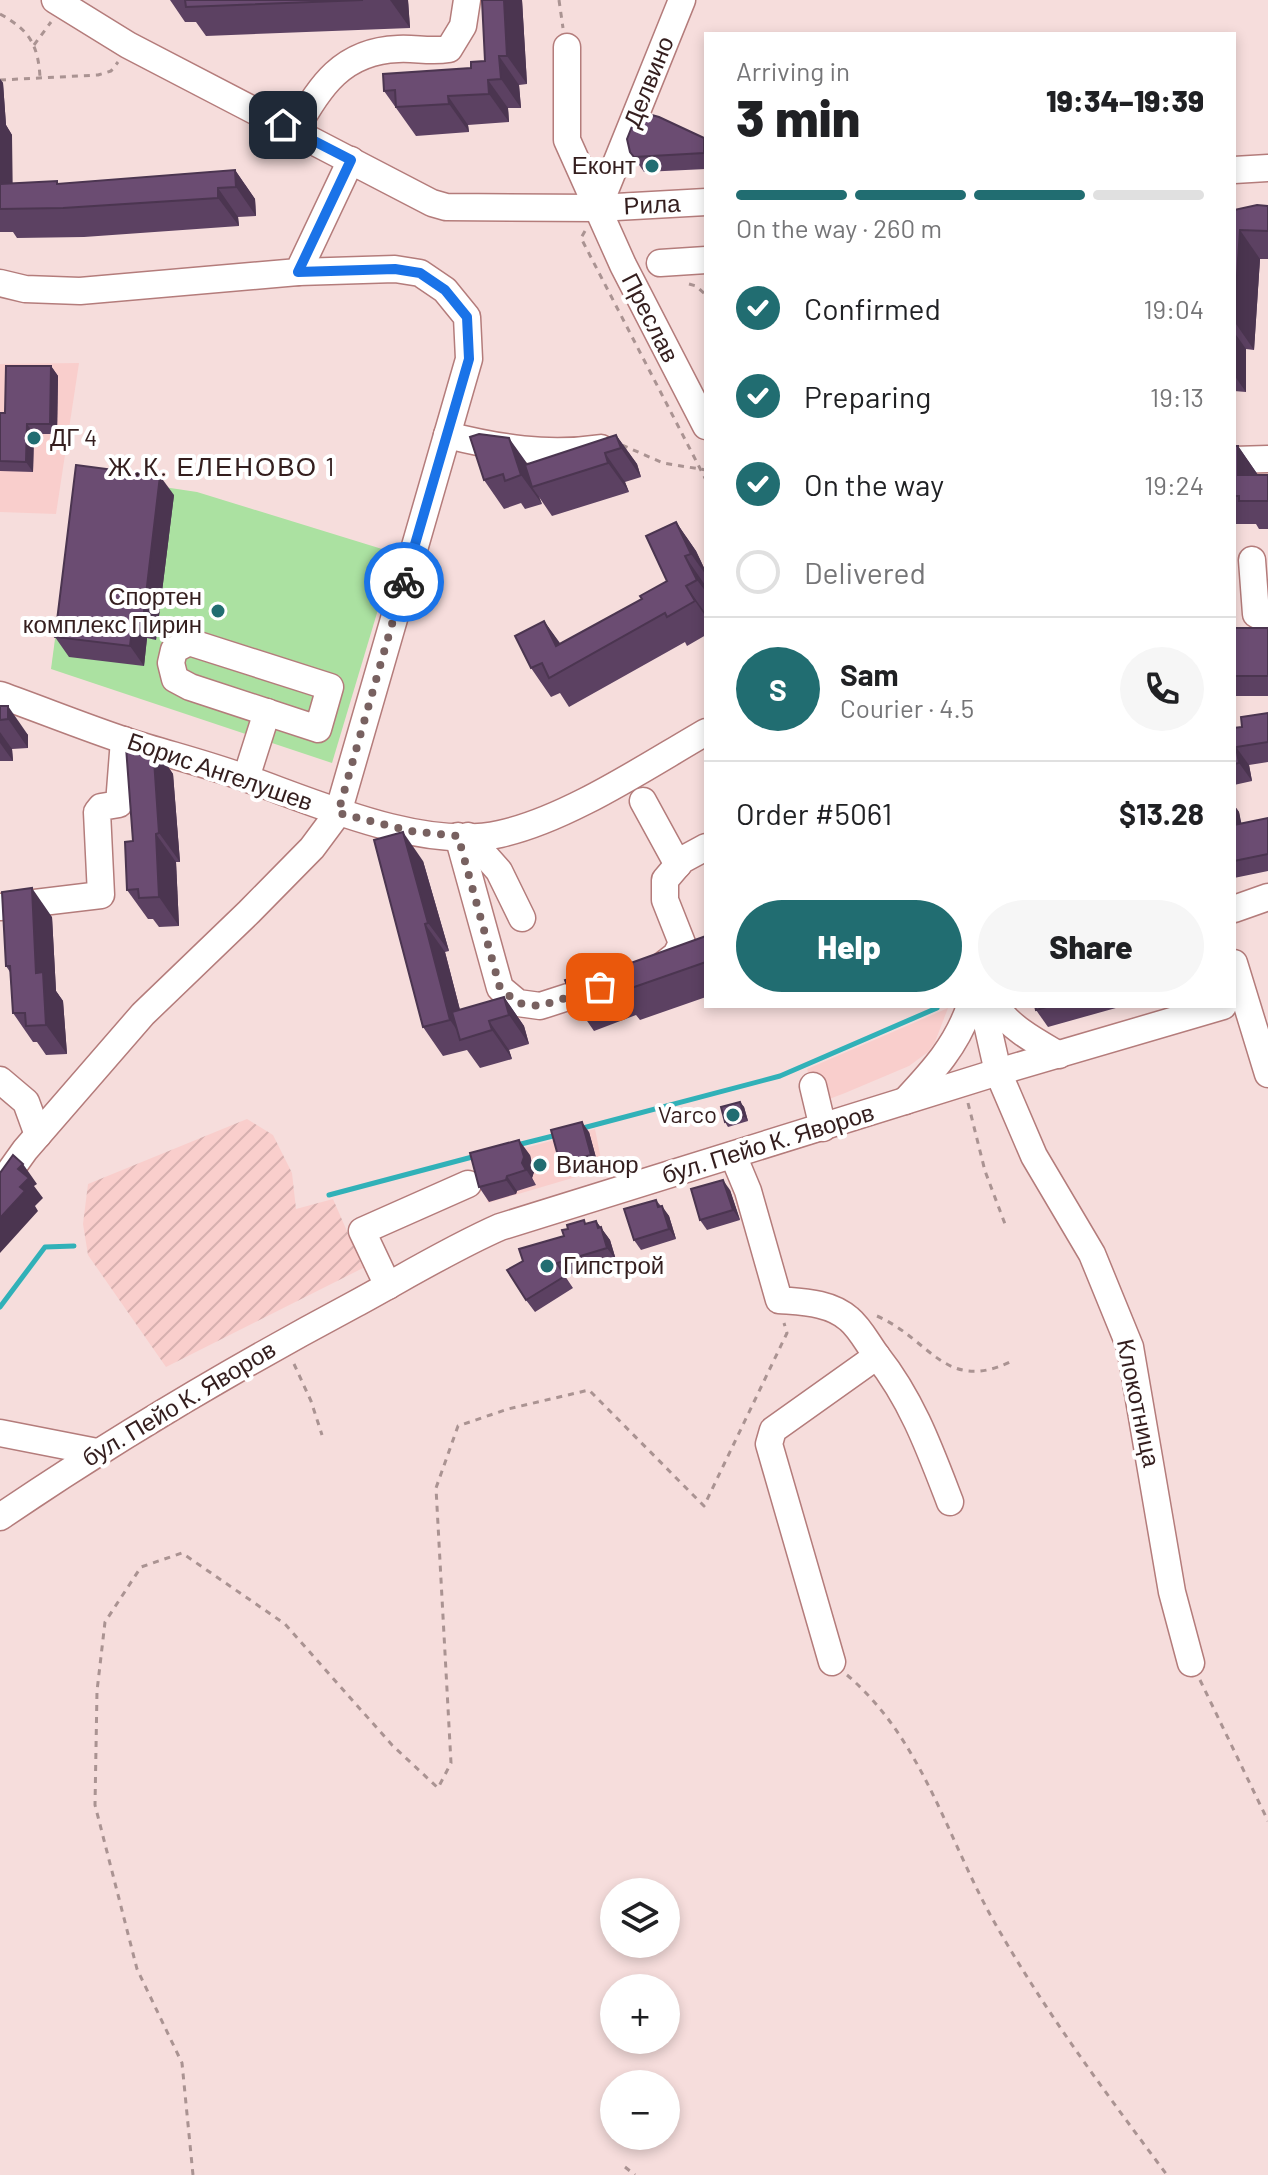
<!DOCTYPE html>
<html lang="en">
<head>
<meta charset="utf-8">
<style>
  body { margin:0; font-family:Barlow,sans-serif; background:#f6f6f6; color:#202124; height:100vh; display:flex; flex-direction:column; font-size:30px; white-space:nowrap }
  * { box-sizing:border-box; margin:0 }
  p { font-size:26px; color:#757577 }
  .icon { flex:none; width:44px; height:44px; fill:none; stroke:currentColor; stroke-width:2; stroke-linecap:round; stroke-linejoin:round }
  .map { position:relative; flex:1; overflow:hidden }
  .details { position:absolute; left:704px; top:32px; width:532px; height:976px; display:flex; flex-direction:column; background:#fff; border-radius:0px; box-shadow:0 4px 12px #0003 }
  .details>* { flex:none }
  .tools { position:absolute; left:600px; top:1878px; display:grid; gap:16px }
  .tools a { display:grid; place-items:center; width:80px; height:80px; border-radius:50%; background:#fff; box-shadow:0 4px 12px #0003; font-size:40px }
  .pin { position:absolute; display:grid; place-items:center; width:68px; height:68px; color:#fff; margin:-34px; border-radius:16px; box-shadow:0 4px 12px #0006 }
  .courier { position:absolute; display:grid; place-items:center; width:80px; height:80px; margin:-40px; border:6px solid #1a73e8; border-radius:50%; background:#fff; color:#222; box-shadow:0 2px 10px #0007 }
  .headline em { font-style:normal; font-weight:800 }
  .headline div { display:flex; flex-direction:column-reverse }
  .headline { display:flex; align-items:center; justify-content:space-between; height:136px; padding:0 32px }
  h1 { font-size:52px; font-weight:800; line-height:60px }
  .bar { display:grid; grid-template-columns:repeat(4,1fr); gap:12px 8px; align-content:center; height:96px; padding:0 32px }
  .bar i { height:10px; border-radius:6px; background:#e0e0e0 }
  .bar .selected { background:#216d71 }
  .bar p { grid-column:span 4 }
  .line { display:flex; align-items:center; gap:20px; padding:0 32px; border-top:2px solid #e0e0e0 }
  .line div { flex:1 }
  .round { display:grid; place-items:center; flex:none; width:84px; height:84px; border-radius:42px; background:#f6f6f6 }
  ol { padding:0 32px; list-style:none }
  li { display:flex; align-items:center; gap:24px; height:88px }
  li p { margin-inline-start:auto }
  li .icon { padding:8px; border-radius:50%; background:#216d71; color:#fff; stroke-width:4 }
  li:last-child { color:#757577 }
  li i { width:44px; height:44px; border:4px solid #e0e0e0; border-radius:50% }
  .button { display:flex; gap:16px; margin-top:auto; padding:16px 32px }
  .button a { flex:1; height:92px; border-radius:48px; background:#216d71; color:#fff; font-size:32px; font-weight:800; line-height:92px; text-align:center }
  .button a+a { background:#f6f6f6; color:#202124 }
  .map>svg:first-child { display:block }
</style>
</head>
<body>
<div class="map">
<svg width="1268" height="2175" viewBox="0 0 1268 2175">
  <defs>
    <pattern id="industrial-furrows" width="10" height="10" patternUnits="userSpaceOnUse" patternTransform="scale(2)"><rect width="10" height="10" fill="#f9cecc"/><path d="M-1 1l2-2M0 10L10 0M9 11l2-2" fill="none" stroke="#d6b0af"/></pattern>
  </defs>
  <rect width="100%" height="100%" fill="#f6dddc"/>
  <g fill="#f9cecc">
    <polygon points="79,363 56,514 0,512 0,364"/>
    <polygon points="948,1008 935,1042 928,1052 909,1066 845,1093 824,1101 817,1098 807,1069"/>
    <polygon points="595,1129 603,1169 488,1203 476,1161"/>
  </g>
  <polygon fill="url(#industrial-furrows)" points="247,1119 273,1135 292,1173 296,1209 333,1199 363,1268 166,1367 88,1255 83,1224 88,1184"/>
  <polygon fill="#abe1a1" points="77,474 197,492 395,553 332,763 51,669"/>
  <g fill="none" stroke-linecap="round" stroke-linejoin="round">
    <g stroke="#31b1b8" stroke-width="5">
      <polyline points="583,1128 780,1076 937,1008"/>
      <polyline points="517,1145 557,1135"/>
      <polyline points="329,1195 476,1156"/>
      <polyline points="0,1307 45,1247 74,1246"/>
    </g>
    <g stroke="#b47c7b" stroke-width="29">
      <g id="minor">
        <polyline points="55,0 128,45 432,203 446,207 598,208 706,202"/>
        <polyline points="567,47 567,140 623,265 706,426"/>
        <path d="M295,131C319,86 343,51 398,49C416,48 430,52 449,49L463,26L467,0"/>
        <polyline points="1234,170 1268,168"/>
        <polyline points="598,208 682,0"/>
        <polyline points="660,263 706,260"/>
        <polyline points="0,283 25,289 80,291 298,272 351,160"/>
        <path d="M447,435C499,448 547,456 601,448"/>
        <polyline points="1234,460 1268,459"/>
        <polyline points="1252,560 1256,614 1268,620"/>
        <polygon points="189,642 330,687 318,729 190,687 175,679 171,663 174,650"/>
        <path d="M0,695C42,710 84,727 126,741C166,754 208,764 248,779C318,804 424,851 500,834C568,819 645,767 706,732"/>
        <polyline points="246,778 267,712"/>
        <polyline points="643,801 678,865"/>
        <polyline points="458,836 500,988 518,1003 540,1006 605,985"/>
        <polyline points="468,836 499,871 522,918"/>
        <polyline points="0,907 101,895 97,812 101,807 119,804 124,740"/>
        <polyline points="1234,909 1268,897"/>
        <polyline points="1234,963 1268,1074"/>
        <polyline points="658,969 676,955 682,943 665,900 665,880 682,860 706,847"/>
        <polyline points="983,1006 998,1072 1034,1156 1092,1254 1130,1347 1172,1592 1191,1663"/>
        <path d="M995,1006C1012,1029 1035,1041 1059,1055"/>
        <polyline points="0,1080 26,1102 38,1135"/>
        <polyline points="813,1086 823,1128"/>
        <path d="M905,1101C933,1071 957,1045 970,1006"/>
        <path d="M733,1155L748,1191L779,1300C802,1302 830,1302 849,1319C860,1328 868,1344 877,1356L773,1430L769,1444L832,1662"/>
        <polyline points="0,1185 25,1150 143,1014 249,912 312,848 338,813 469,359 467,317 445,290 420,273 395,269 298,272"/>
        <polyline points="388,1286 362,1231 468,1184"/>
        <path d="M877,1356C912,1400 930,1450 950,1502"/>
        <polyline points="0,1433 97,1452"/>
        <path d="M0,1517C115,1439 233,1369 355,1304C403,1278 450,1249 500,1227L998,1072L1223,1006"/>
      </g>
    </g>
    <g stroke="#aa9392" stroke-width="3" stroke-dasharray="6 6" stroke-linecap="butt">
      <polyline points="559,0 563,28"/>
      <path d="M0,14C29,30 38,44 40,77"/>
      <polyline points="34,45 51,22"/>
      <polyline points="0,80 98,75 111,71 118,62"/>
      <polyline points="585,231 581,238 706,480"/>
      <polyline points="689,284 696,286 706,295"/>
      <polyline points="622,445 663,463 706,470"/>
      <polyline points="968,1103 985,1171 1005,1224"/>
      <path d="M877,1316C930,1339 945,1393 1010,1362"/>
      <polyline points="294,1364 311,1401 322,1435"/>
      <path d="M847,1675C922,1739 946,1835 992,1918C1043,2009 1105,2092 1167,2175"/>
      <polyline points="1200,1680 1268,1821"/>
      <polyline points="625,2167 635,2175"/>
      <polyline points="193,2175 182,2063 137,1969 95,1805 97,1691 105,1622 141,1567 182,1553 285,1624 392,1745 438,1788 451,1763 436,1488 458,1426 508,1409 589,1390 704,1506 787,1333 784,1323"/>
    </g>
    <use href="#minor" stroke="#fff" stroke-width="26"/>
  </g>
  <g fill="#5c4162">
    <polygon points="170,0 408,0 410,28 206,36 196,22 185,22"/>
    <polygon points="482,0 522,0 527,84 519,85 521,108 508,108 509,122 468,125 469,132 416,136 384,91 471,68 485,61"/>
    <polygon points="0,79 3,83 6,125 12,135 12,183 59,184 235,170 255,199 256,216 238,217 239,226 84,237 17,238 13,232 0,232"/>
    <polygon points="706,141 706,169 644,172 630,152"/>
    <polygon points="1268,206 1268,259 1260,259 1254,350 1246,349 1246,392 1234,391 1234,210"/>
    <polygon points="51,366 58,376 57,434 34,434 33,472 0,471 0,413 5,413"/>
    <polygon points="616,435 637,464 641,477 625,482 629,492 552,516 539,497 542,504 525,509 521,503 504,509 484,480 527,464"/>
    <polygon points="1234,446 1238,446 1258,475 1268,475 1268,529 1259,529 1256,524 1234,524"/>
    <polygon points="174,495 156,640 147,638 144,666 69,657 55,637"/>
    <polygon points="676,522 696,551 706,572 706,585 705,585 706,587 706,635 687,646 685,642 569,707 560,693 551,697 531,668 544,621 560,644 642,599 667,581"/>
    <rect x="1234" y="628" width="34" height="68"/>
    <polygon points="0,706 28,735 28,748 12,749 13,761 0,761"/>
    <polygon points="1268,713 1268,762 1249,765 1252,781 1234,785 1234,728 1242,727"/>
    <polygon points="153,745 173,774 180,862 176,862 179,926 159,927 153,919 148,919 127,890 133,841"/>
    <polygon points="1234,805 1239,812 1241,824 1268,818 1268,871 1234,878"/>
    <polygon points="423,861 449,951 445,952 460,1010 504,997 524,1026 529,1044 509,1050 512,1059 480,1068 467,1050 443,1056 423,1027"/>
    <polygon points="52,917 56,991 63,1001 67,1054 46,1055 37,1042 33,1042 13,1013 10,972 6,966"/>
    <polygon points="706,936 706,997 640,1020 636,1015 594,1031 574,1002"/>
    <polygon points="1035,1006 1123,1006 1048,1027 1036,1010"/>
    <polygon points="740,1102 744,1107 748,1121 728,1127 725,1122"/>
    <polygon points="589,1132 598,1165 567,1173 560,1163"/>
    <polygon points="530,1155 534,1172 532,1178 536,1185 517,1191 516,1194 489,1202 479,1187"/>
    <polygon points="730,1190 740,1220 707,1230 700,1220"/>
    <polygon points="656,1200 669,1216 676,1239 641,1250 634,1240"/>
    <polygon points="584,1220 586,1224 596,1221 610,1240 616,1260 565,1276 573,1288 535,1312 526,1300 568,1229"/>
  </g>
  <g fill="#4b3550">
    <polygon points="390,0 408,0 410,28"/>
    <polygon points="504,0 522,0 527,84 507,56"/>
    <polygon points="499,56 519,85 521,108 501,79"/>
    <polygon points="0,79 3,83 6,125 12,135 13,209 0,195"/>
    <polygon points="488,80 508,108 509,122 489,94"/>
    <polygon points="448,96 468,125 469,132 449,104"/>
    <polygon points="235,170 255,199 256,216 236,187"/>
    <polygon points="218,188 238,217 239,226 218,198"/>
    <polygon points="1240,230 1260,259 1254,350 1234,321"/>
    <polygon points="1234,332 1246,349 1246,392 1234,375"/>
    <polygon points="51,366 58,376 57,434 50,424"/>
    <polygon points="27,424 34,434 33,472 26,462"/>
    <polygon points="616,435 637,464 641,477 621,448"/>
    <polygon points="509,438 529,466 532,487 539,497 542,504 521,475"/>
    <polygon points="1238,446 1258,475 1238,475"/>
    <polygon points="605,453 625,482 629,492 608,463"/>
    <polygon points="160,476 174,495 156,640 143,620"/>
    <polygon points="676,522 696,551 706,572 706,575 691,554"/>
    <polygon points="685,556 705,585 706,592 697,580"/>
    <polygon points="686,586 706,614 706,617 695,601"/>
    <polygon points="133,619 147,638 144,666 130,646"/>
    <polygon points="544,621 565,650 556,646"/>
    <polygon points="8,706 28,735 28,748 8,719"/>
    <polygon points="0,732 12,749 13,761 0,743"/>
    <polygon points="153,745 173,774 180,862 159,833"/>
    <polygon points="1236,747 1249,765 1252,781 1239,763"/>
    <polygon points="1234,805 1239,812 1245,840 1234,825"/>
    <polygon points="403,832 423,861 449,951 428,923"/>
    <polygon points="156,834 176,862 179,926 159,897"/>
    <polygon points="32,888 52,917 56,991 63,1001 67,1054 46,1025 36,973"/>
    <polygon points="425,924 445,952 467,1037 463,1039 450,1020"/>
    <polygon points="504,997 524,1026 529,1044 509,1015"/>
    <polygon points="489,1021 509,1050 512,1059 492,1030"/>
    <polygon points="740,1102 744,1107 748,1121 744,1116"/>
    <polygon points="582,1122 589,1132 598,1165 591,1155"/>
    <polygon points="519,1140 530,1155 534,1172 532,1178 536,1185 522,1163"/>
    <polygon points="23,1164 37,1184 34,1186 43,1198 35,1206 38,1211 0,1253 0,1218 20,1187 18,1169"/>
    <polygon points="507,1176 517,1191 516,1194 506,1180"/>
    <polygon points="723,1180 730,1190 740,1220 733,1210"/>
    <polygon points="662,1206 669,1216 676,1239 669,1229"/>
    <polygon points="596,1221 610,1240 616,1260 607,1248"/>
  </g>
  <g fill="#6b4c72" stroke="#4b3550" stroke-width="2">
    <polygon points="185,0 363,0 186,7"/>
    <polygon points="482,0 504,0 507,56 499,56 501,79 488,80 489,94 448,96 449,104 396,107 395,90 384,91 383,74 471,68 471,62 485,61"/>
    <polygon points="641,112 659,117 704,138 704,153 634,157 630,152 627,139 637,114"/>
    <polygon points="235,170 236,187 218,188 218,198 63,208 0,209 0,184 57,181 57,184"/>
    <polygon points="1257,205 1268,206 1268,231 1240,230 1234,321 1234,210"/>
    <polygon points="6,366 51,366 50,424 27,424 26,462 0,461 0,413 5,413"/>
    <polygon points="479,434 509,438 521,475 505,481 503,474 484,480 470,437"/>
    <polygon points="616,435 621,448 605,453 608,463 532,487 525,465"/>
    <polygon points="1234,446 1238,446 1238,475 1268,475 1268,501 1239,501 1239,496 1234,496"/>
    <polygon points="76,465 160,476 143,620 133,619 130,646 55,637"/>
    <polygon points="676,522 691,554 685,556 697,580 686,586 695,601 667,617 665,613 549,678 542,663 531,668 515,636 544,621 556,646 642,599 640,596 667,581 646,536"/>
    <rect x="1234" y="628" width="34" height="48"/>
    <polygon points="0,706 8,706 8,719 0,720"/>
    <polygon points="1268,713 1268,742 1236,747 1239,763 1234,764 1234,728 1242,727 1241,717"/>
    <polygon points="153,745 159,833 156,834 159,897 139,898 138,889 127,890 125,842 133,841 126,747"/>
    <polygon points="1268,818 1268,854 1234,861 1234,823 1234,825"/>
    <polygon points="403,832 428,923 425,924 450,1020 423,1027 374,840"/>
    <polygon points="32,888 36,973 43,972 46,1025 26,1026 25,1013 13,1013 10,966 6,966 2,892"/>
    <polygon points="706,936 706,962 620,992 617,985 574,1002 565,980 615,964 617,968"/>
    <polygon points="504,997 509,1015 489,1021 492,1030 460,1040 452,1012"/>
    <polygon points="1035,1006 1050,1006 1036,1010"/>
    <polygon points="740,1102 744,1116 725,1122 721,1107"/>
    <polygon points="582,1122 591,1155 560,1163 551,1130"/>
    <polygon points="519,1140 524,1157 522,1163 526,1170 507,1176 506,1180 479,1187 470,1153"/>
    <polygon points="13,1155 23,1164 18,1169 29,1178 20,1187 25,1191 0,1218 0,1173"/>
    <polygon points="723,1180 733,1210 700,1220 691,1189"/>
    <polygon points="656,1200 658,1207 662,1206 669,1229 634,1240 624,1209"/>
    <polygon points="584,1220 585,1224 596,1221 598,1228 601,1227 607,1248 557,1263 565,1276 526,1300 507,1270 523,1261 519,1249 564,1236 562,1230 568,1229 567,1225"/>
  </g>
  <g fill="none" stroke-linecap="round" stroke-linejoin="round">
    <polyline stroke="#786160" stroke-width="8" stroke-dasharray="0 14.4" points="404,582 338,813 410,831 458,836 500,988 518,1003 540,1006 600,987"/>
    <polyline stroke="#1a73e8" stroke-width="10" points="283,125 351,160 298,272 395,269 420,273 445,290 467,317 469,359 404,582"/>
  </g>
  <g fill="#216d71" stroke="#fff" stroke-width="3">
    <circle cx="652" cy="166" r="8"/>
    <circle cx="34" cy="438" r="8"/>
    <circle cx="218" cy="611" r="8"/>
    <circle cx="733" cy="1115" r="8"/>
    <circle cx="540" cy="1165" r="8"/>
    <circle cx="547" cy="1266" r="8"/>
  </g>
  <g text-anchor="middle" stroke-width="8" stroke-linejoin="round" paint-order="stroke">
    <g font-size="24" fill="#341e1e" stroke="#fff">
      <text transform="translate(649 82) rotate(-68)" y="8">Делвино</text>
      <text transform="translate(652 205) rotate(-3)" y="8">Рила</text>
      <text transform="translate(650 318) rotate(63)" y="8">Преслав</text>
      <text transform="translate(220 772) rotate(19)" y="8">Борис Ангелушев</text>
      <text transform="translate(768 1144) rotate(-17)" y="8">бул. Пейо К. Яворов</text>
      <text transform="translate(1138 1403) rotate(78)" y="8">Клокотница</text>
      <text transform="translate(179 1404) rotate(-31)" y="8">бул. Пейо К. Яворов</text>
    </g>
    <g font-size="24" fill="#341e1e" stroke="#fff" text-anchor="end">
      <text x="636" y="174">Еконт</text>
      <text x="50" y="446" text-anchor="start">ДГ 4</text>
      <text x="202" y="605">Спортен<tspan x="202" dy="28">комплекс Пирин</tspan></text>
      <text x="717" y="1123">Varco</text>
      <text x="556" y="1173" text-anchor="start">Вианор</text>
      <text x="563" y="1274" text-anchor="start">Гипстрой</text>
    </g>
    <g font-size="26" letter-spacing="2" fill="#341e1e" stroke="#fff">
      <text x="222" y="476">Ж.К. ЕЛЕНОВО 1</text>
    </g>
  </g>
</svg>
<div class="tools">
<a><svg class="icon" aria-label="layers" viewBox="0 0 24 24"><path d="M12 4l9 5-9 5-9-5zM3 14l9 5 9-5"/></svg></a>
<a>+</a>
<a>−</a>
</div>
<div class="pin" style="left:600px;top:987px;background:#ea580c"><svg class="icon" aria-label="bag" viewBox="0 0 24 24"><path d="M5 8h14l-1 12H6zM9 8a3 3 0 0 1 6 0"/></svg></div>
<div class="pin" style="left:283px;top:125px;background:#1f2937"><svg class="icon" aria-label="home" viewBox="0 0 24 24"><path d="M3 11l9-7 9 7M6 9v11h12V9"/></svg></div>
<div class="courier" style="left:404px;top:582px"><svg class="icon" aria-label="bike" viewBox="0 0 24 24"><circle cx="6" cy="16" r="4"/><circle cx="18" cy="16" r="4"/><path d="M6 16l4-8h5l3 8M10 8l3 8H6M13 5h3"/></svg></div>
<section class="details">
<div class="headline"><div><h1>3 min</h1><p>Arriving in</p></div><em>19:34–19:39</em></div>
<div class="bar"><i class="selected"></i><i class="selected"></i><i class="selected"></i><i></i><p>On the way · 260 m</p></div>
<ol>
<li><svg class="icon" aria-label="check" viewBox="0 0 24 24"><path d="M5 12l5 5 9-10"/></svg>Confirmed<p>19:04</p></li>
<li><svg class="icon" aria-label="check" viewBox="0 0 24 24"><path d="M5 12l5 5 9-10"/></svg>Preparing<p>19:13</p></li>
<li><svg class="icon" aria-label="check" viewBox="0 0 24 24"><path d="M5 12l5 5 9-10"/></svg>On the way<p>19:24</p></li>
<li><i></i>Delivered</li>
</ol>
<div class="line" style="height:144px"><b class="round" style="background:#216d71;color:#fff">S</b><div><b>Sam</b><p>Courier · 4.5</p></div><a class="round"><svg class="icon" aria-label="phone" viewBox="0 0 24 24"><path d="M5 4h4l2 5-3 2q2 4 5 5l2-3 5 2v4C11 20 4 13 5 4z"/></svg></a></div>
<div class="line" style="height:104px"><div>Order #5061</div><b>$13.28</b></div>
<div class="button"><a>Help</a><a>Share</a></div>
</section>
</div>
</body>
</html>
